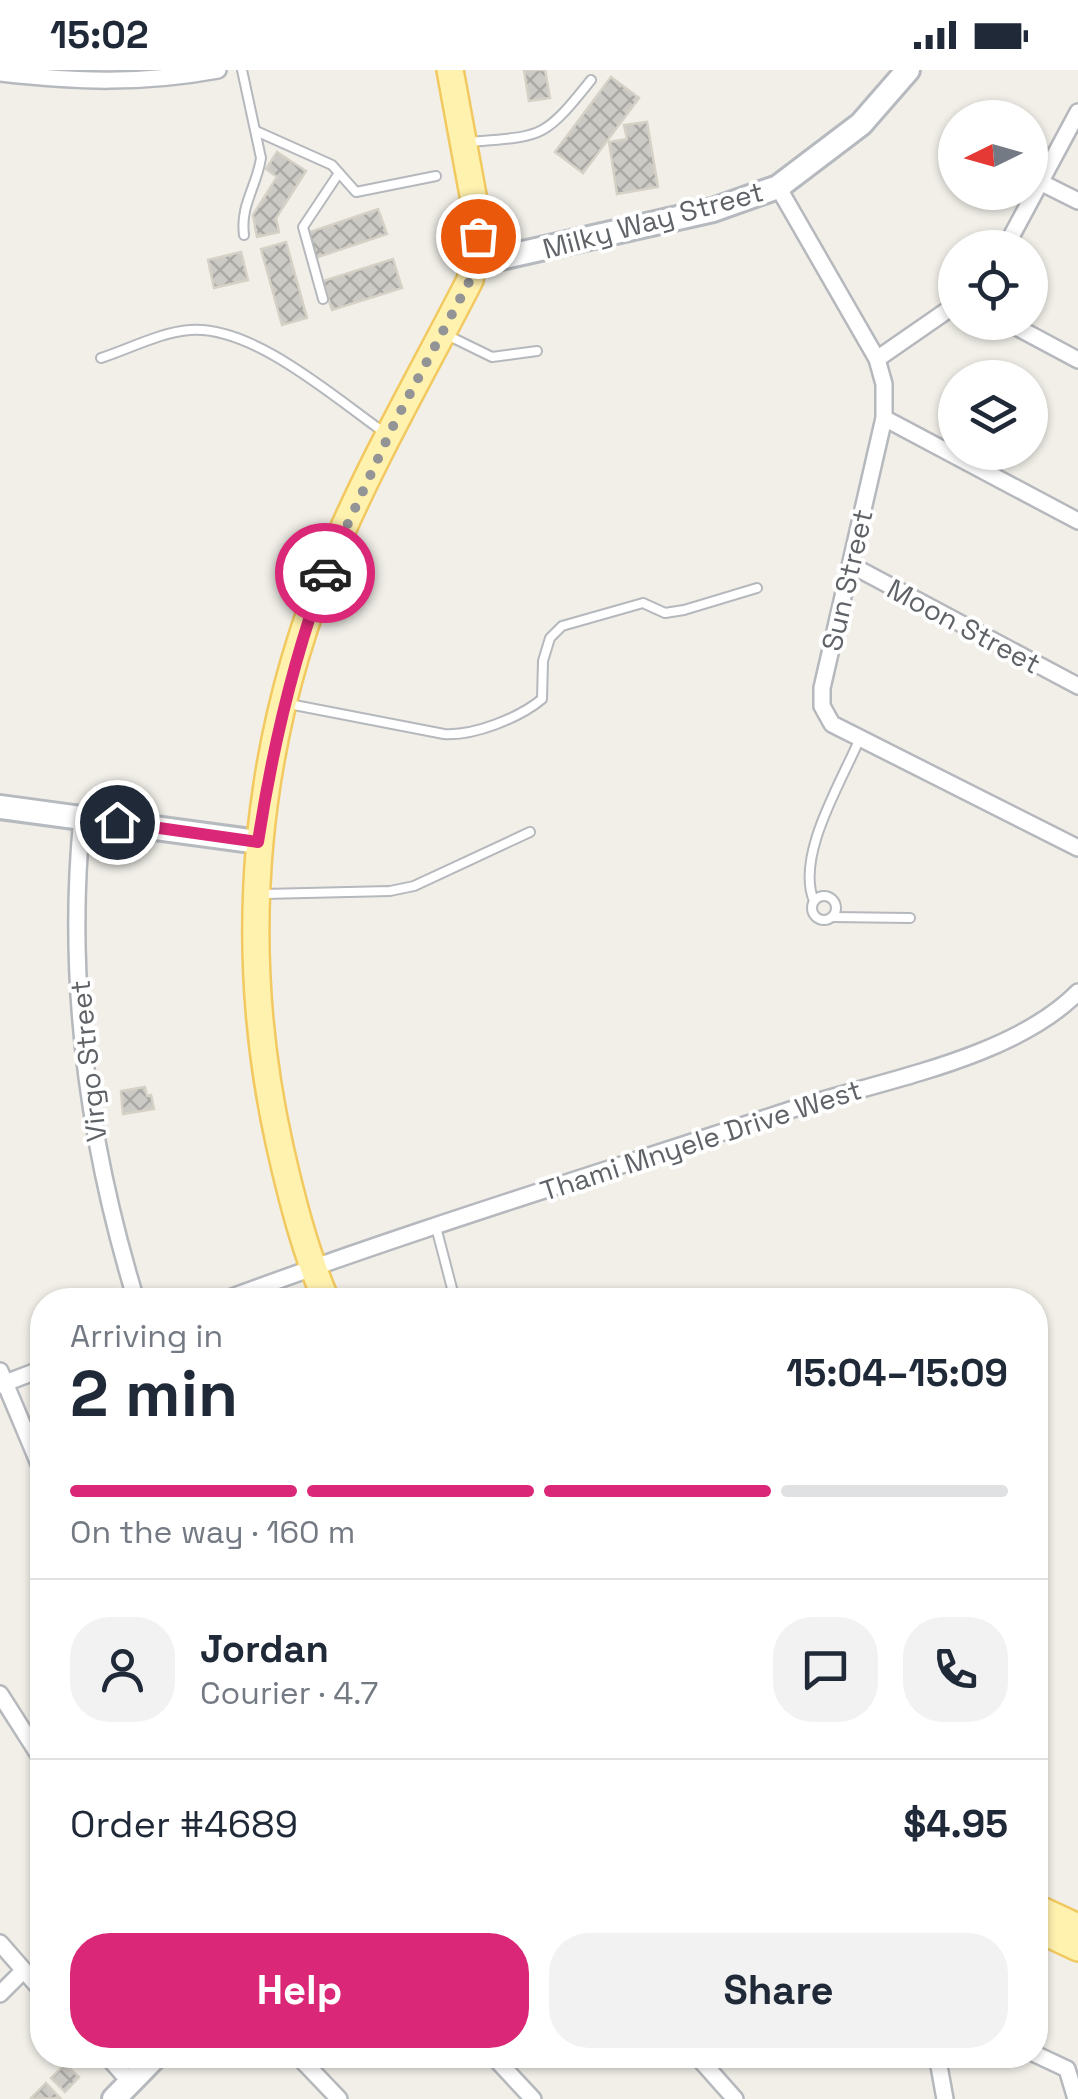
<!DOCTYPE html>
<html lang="en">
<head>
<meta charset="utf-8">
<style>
  body { margin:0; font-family:"Space Grotesk",sans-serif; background:#f2f2f3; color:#1f2937; height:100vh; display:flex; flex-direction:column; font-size:38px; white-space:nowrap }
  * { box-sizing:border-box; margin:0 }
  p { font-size:32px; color:#747a83 }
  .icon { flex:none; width:55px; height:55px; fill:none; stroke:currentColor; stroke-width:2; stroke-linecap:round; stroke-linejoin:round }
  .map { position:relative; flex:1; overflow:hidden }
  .drawer { position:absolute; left:30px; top:1218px; width:1018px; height:780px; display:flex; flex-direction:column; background:#fff; border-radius:40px; box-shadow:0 2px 8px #0004 }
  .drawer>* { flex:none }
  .needle { width:65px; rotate:265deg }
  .buttons { position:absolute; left:938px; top:30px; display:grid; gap:20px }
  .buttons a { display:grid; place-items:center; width:110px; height:110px; border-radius:50%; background:#fff; box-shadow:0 2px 8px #0004; font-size:50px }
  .pin { position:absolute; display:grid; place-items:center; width:85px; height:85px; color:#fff; margin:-42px; border:5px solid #fff; border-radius:50%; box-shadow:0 2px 10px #0007 }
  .courier { position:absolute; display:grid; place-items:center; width:100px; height:100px; margin:-50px; border:8px solid #db2777; border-radius:50%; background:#fff; color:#222; box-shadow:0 2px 12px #0007 }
  .overview em { font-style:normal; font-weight:600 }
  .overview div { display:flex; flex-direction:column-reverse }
  .overview { display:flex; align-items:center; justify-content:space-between; height:170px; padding:0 40px }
  h1 { font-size:65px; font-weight:600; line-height:75px }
  .bar { display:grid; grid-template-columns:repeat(4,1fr); gap:15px 10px; align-content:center; height:120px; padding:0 40px }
  .bar i { height:12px; border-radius:8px; background:#e0e1e3 }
  .bar .selected { background:#db2777 }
  .bar p { grid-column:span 4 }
  .line { display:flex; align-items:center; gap:25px; padding:0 40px; border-top:2px solid #e0e1e3 }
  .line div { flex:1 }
  .round { display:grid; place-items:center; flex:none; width:105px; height:105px; border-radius:40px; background:#f2f2f3 }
  .primary-button { display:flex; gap:20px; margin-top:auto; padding:20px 40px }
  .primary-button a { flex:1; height:115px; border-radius:40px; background:#db2777; color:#fff; font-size:40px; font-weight:600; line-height:115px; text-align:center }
  .primary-button a+a { background:#f2f2f3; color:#1f2937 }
  .status { display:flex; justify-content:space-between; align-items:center; height:70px; padding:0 50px; background:#fff; direction:ltr }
  .status svg { height:28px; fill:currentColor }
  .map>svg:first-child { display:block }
</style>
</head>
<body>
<div class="status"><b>15:02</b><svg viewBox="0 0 49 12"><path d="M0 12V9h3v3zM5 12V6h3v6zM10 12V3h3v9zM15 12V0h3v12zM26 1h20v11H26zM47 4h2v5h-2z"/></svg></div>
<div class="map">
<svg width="1078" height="2029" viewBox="0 0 1078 2029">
  <defs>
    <pattern id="building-cross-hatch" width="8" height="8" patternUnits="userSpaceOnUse" patternTransform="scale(2.5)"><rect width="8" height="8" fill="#cccac5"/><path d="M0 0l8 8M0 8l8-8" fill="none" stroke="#a9a8a4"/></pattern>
  </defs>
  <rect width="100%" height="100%" fill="#f1efe8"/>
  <g fill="url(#building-cross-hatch)" stroke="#d6d1c6" stroke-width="2.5">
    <polygon points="524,0 545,0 550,28 529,31"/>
    <polygon points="611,7 639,28 583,103 555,82"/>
    <polygon points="647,52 658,117 617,124 609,72 627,69 624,55"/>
    <polygon points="277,82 306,101 276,148 279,162 257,167 253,145 277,107 266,99"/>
    <polygon points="378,139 387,164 315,188 307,163"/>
    <polygon points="286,172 307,248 282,255 261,179"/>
    <polygon points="241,182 248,210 214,218 208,190"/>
    <polygon points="393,189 402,218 332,240 323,211"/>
    <polygon points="145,1017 147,1026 151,1025 154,1039 123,1044 121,1021"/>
    <polygon points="65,1994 79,2007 65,2022 51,2008"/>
    <polygon points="46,2013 60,2028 32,2029 31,2028"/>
  </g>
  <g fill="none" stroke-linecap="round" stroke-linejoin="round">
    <g stroke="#b5b8bc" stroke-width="12">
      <g id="lane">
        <path d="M242,0L261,88C257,116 240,135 244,165"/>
        <polyline points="256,61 332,95 356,122 436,106"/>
        <path d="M468,72C543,66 543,70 591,10"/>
        <polyline points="323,229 303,157 339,103"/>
        <polyline points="447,265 492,287 537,281"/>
        <path d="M101,288C129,279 161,262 190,260C253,255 335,328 385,363"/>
        <path d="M289,634L444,664C474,666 519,648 542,629L543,591L550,568L562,556L643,533L665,543L684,540L757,518"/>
        <polyline points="264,824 390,821 414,816 530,762"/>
        <circle cx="824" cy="838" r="12"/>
        <path d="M814,831C795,786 842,711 860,668"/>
        <polyline points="832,847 910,848"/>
        <polyline points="436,1157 455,1230"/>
      </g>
    </g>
    <g stroke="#b5b8bc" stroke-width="20">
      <g id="street">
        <path d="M0,3C77,12 142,14 218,0"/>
        <polyline points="1040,112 1078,131"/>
        <polyline points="778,117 877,289 884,314 884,348 822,618 822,636 832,654 1078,778"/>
        <polyline points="1005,178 1078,42"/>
        <polyline points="1007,252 1078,290"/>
        <polyline points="877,289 955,235"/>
        <polyline points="884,348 1078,451"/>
        <polyline points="851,495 1078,616"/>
        <path d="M82,748C66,911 88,1073 136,1230"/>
        <path d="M224,1230C412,1160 603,1102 793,1039C882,1010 1012,989 1078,922"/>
        <polyline points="0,1301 42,1401"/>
        <polyline points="0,1315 42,1299"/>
        <polyline points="0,1624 42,1690"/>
        <polyline points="0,1873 42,1921"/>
        <polyline points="0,1924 23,1901"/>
        <polyline points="1035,1984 1067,1999 1076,2029"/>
        <polyline points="106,1985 130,2012"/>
        <polyline points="297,1985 339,2029"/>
        <polyline points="492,1985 533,2029"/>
        <polyline points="696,1985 735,2029"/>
        <polyline points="937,1985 945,2029"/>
      </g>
    </g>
    <g stroke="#b6babf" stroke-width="28">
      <g id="secondary">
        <polyline points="474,194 713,140 778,117 861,54 908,0"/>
        <polyline points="0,737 258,772"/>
        <polyline points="114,2029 157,1985"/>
      </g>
    </g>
    <g stroke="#f2c960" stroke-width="30">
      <g id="primary">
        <path d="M326,1230C305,1181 292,1130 280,1077C235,876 253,672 333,482C373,388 424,300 470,210C475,189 478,169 477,147L450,0"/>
        <polyline points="1035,1837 1078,1857"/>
        <polyline points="1035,1858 1078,1878"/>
      </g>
    </g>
    <use href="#lane" stroke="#fff" stroke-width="8"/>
    <use href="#street" stroke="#fff" stroke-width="15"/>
    <use href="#secondary" stroke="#fff" stroke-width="22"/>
    <use href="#primary" stroke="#fff2af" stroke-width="25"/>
  </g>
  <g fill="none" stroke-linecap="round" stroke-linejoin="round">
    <polyline stroke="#929495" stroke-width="10" stroke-dasharray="0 18" points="325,503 395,352 470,210 478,166"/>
    <path stroke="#db2777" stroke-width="12" d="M117,752L258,772C272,680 293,590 325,503"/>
  </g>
  <g text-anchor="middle" stroke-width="8" stroke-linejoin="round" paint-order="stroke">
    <g font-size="28" fill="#5f6368" stroke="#fff">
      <text transform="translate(653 150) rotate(-15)" y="10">Milky Way Street</text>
      <text transform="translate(847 510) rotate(-77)" y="10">Sun Street</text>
      <text transform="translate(964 556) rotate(28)" y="10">Moon Street</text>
      <text transform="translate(88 991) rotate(-96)" y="10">Virgo Street</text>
      <text transform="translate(701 1070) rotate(-18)" y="10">Thami Mnyele Drive West</text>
    </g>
  </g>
</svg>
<div class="buttons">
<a><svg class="needle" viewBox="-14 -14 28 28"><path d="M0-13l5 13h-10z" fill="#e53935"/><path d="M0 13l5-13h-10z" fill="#747a83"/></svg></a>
<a><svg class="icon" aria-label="locate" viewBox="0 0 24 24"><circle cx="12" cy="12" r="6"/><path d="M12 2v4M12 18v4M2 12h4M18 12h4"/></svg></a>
<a><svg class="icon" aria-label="layers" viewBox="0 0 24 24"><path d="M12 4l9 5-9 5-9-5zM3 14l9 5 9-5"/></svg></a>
</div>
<div class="pin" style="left:478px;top:166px;background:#ea580c"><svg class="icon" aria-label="bag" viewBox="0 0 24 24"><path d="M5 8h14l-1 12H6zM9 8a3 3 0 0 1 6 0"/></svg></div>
<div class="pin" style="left:117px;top:752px;background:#1f2937"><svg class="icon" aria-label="home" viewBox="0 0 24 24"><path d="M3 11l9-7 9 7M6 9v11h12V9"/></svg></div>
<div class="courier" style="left:325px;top:503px"><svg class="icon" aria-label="car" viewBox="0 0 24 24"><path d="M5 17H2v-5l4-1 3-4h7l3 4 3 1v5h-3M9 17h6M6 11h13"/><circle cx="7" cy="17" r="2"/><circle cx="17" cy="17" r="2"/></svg></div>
<section class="drawer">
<div class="overview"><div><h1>2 min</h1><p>Arriving in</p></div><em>15:04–15:09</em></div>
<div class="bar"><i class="selected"></i><i class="selected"></i><i class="selected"></i><i></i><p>On the way · 160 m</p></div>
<div class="line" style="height:180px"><a class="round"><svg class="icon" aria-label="person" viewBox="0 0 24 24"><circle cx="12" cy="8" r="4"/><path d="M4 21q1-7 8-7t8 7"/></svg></a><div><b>Jordan</b><p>Courier · 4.7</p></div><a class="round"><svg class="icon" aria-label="chat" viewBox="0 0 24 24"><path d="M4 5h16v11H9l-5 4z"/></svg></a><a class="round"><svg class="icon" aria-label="phone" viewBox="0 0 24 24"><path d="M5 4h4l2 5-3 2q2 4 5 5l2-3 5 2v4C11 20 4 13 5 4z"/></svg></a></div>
<div class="line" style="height:130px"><div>Order #4689</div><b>$4.95</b></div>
<div class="primary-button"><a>Help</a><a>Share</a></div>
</section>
</div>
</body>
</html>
